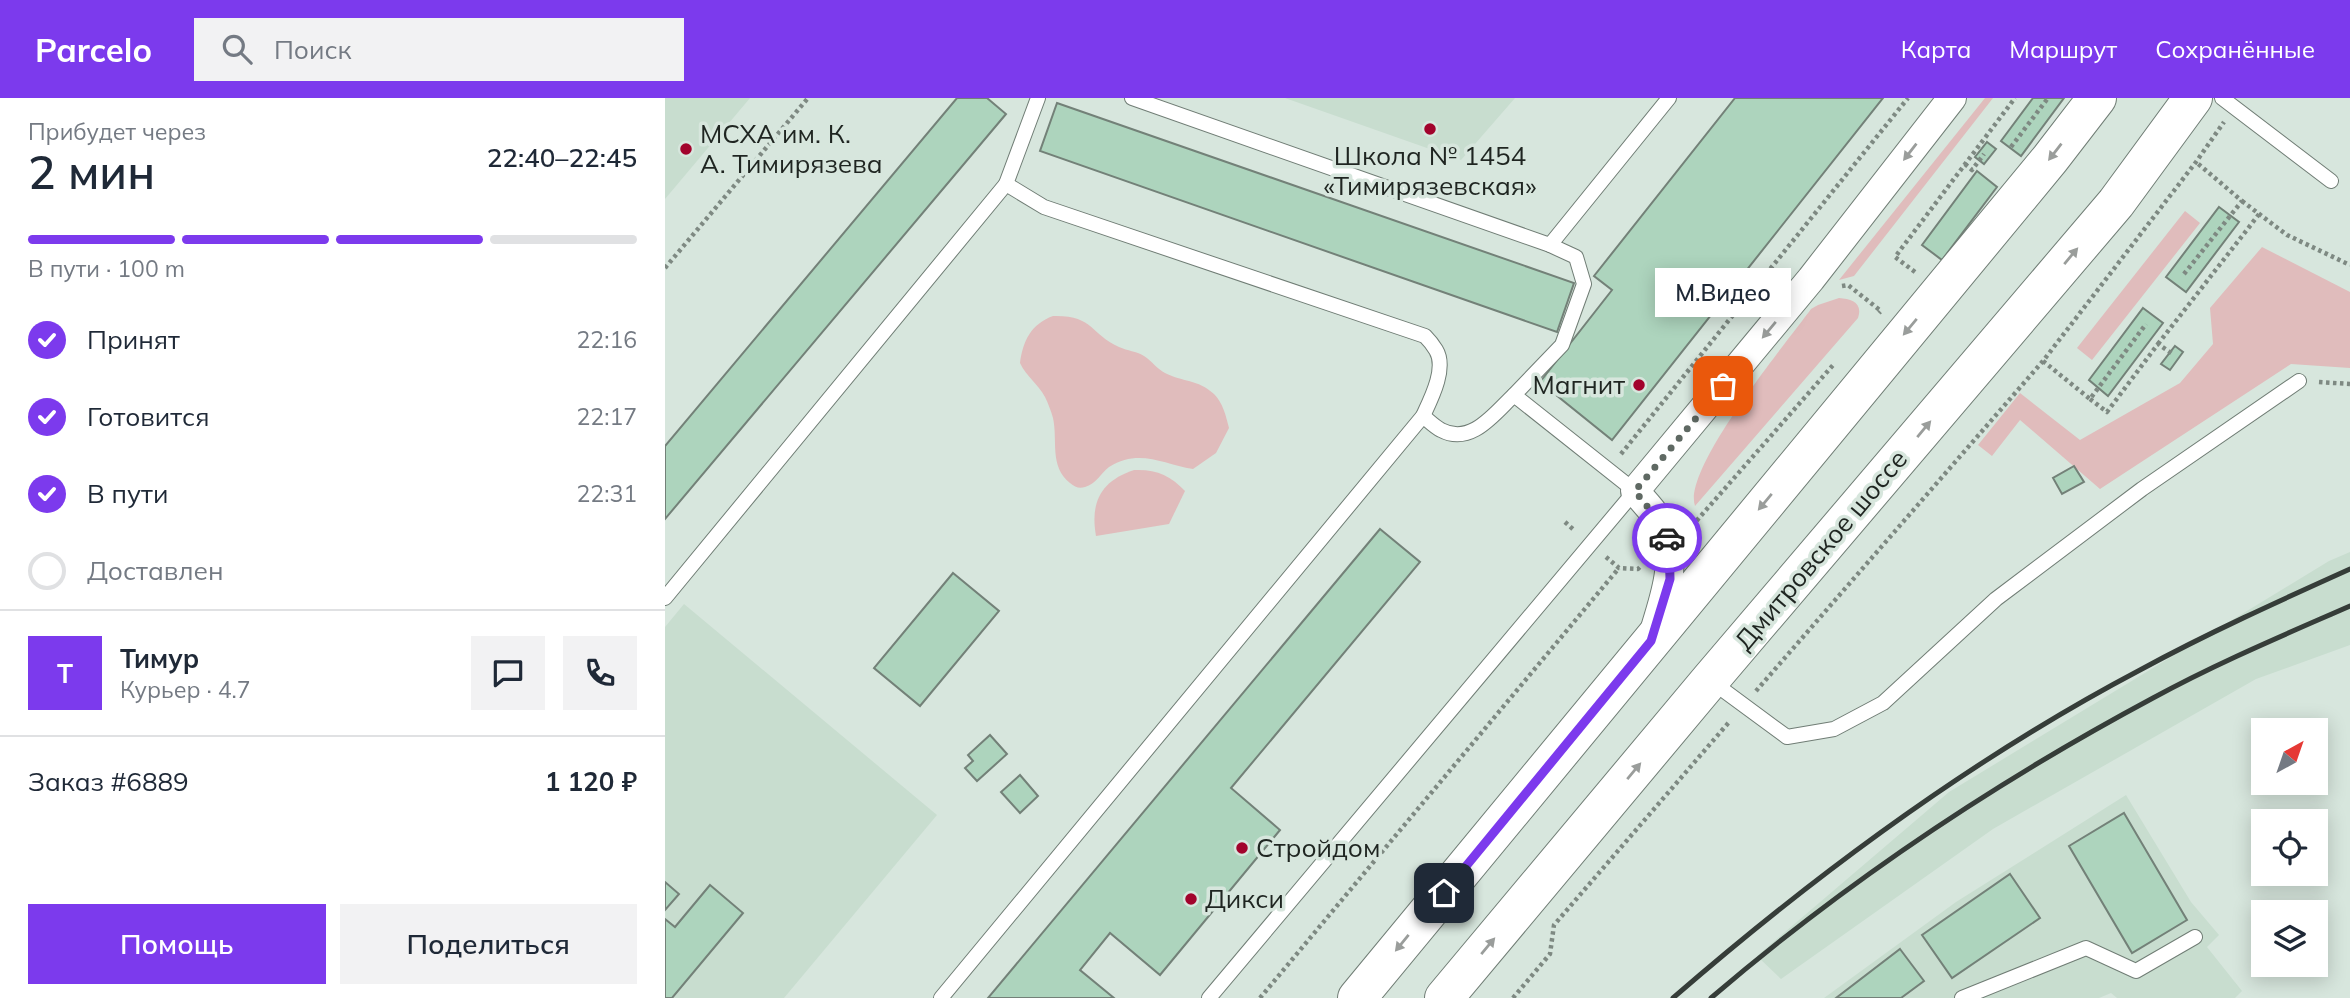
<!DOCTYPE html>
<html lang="ru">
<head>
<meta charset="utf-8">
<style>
  body { margin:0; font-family:Mulish,sans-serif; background:#f2f2f3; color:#1f2937; height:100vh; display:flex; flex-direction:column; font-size:26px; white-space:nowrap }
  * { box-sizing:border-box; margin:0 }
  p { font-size:23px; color:#747a83 }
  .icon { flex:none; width:38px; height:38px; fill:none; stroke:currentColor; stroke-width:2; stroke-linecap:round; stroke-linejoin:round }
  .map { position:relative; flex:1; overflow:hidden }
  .panel { display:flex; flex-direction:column; background:#fff; width:665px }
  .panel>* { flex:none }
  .needle { width:46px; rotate:40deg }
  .tools { position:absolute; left:1586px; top:620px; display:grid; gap:14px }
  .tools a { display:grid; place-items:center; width:77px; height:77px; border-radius:0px; background:#fff; box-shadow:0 4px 18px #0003; font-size:35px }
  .pin { position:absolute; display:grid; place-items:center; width:60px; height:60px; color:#fff; margin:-30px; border-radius:14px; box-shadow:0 4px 10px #0006 }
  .courier { position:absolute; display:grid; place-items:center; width:70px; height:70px; margin:-35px; border:5px solid #7c3aed; border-radius:50%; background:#fff; color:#222; box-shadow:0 2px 9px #0007 }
  .bubble { position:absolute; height:49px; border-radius:0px; background:#fff; box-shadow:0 4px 18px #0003; font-size:23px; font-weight:600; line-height:49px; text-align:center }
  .summary em { font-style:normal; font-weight:600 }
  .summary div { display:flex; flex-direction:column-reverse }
  .summary { display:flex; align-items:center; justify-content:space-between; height:119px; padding:0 28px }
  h1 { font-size:46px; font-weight:600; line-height:52px }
  .bar { display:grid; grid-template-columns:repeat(4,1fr); gap:10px 7px; align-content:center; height:84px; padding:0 28px }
  .bar i { height:9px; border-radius:5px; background:#e0e1e3 }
  .bar .selected { background:#7c3aed }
  .bar p { grid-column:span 4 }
  .line { display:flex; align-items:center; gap:18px; padding:0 28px; border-top:2px solid #e0e1e3 }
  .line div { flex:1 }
  .round { display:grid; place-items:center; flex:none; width:74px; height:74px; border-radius:0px; background:#f2f2f3 }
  ol { padding:0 28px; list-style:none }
  li { display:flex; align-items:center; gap:21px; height:77px }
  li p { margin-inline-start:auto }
  li .icon { padding:7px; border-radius:50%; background:#7c3aed; color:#fff; stroke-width:4 }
  li:last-child { color:#747a83 }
  li i { width:38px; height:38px; border:4px solid #e0e1e3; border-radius:50% }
  .button { display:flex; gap:14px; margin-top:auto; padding:14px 28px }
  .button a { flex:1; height:80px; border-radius:0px; background:#7c3aed; color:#fff; font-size:28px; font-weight:600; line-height:80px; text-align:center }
  .button a+a { background:#f2f2f3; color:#1f2937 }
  header { display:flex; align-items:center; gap:42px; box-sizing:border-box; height:98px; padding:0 35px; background:#7c3aed; color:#fff }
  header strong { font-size:33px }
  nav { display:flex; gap:38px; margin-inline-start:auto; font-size:24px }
  .search { width:490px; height:63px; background:#f2f2f3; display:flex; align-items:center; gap:18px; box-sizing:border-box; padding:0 24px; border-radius:0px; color:#747a83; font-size:26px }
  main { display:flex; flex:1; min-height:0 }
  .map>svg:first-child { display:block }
</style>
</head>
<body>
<header>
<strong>Parcelo</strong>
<div class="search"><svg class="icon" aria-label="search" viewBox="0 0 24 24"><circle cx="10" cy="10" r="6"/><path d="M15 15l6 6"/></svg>Поиск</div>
<nav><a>Карта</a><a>Маршрут</a><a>Сохранённые</a></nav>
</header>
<main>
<section class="panel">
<div class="summary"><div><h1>2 мин</h1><p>Прибудет через</p></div><em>22:40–22:45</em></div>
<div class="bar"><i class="selected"></i><i class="selected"></i><i class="selected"></i><i></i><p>В пути · 100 m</p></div>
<ol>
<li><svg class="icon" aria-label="check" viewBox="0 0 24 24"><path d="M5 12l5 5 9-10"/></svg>Принят<p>22:16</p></li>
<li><svg class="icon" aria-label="check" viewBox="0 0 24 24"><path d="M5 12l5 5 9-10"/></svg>Готовится<p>22:17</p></li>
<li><svg class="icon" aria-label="check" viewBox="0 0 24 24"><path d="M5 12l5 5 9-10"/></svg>В пути<p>22:31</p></li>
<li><i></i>Доставлен</li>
</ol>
<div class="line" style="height:126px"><b class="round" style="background:#7c3aed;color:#fff">Т</b><div><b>Тимур</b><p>Курьер · 4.7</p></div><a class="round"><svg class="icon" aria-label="chat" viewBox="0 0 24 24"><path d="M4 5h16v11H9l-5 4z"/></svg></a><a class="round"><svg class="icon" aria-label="phone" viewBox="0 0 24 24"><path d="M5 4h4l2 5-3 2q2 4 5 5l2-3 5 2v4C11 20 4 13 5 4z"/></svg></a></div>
<div class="line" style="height:91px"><div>Заказ #6889</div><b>1 120 ₽</b></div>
<div class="button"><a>Помощь</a><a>Поделиться</a></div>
</section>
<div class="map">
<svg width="1685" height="900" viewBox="0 0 1685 900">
  <rect width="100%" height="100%" fill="#d7e6dd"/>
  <g fill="#c8ddcf">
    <polygon points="0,0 85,0 0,101"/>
    <polygon points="620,0 850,0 796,62"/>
    <polygon points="1685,454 1685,547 1591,581 1328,731 1116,881 1092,858 1284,694 1664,463"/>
    <polygon points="19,506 272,717 119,900 0,900 0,529"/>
    <polygon points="1461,697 1526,804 1554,837 1542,849 1577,893 1570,900 1452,900 1446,895 1434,900 1159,900 1291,804"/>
  </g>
  <g fill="#e0bcbc">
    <polygon points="1320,0 1328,0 1189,178 1174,182"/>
    <polygon points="1520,113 1535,125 1427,262 1412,250"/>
    <polygon points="1597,149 1685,194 1685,270 1626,266 1435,391 1355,322 1327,358 1313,347 1355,295 1415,342 1515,285 1548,246 1545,210"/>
    <path d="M1174,200C1187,201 1198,205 1193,220L1030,408C1017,371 1122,244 1146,211L1153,207Z"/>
    <path d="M388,218C429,217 425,236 454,249C463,253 471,253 479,258C487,263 492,271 500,275C517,284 533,281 549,296C558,305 561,318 564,330L551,355L528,371C498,366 474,350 444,369C436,375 431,386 420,389C414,391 410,389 405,385C384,368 393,343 388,320C386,313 383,305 380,299C373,286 361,278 355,265C358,243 366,226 388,218Z"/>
    <path d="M469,372C491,371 505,377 520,393L504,426L431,438C425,404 436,383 469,372Z"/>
  </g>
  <g fill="#add4bd" stroke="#738178" stroke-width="2">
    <polygon points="292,0 322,0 341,16 0,421 0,348"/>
    <polygon points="1070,0 1218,0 947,342 875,284 947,192 929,178"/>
    <polygon points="1368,0 1399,0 1356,58 1336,43"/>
    <polygon points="392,5 909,185 892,234 375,53"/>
    <polygon points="1322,44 1331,51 1319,66 1310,59"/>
    <polygon points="1312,73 1332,89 1277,162 1257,147"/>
    <polygon points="1554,109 1574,124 1521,194 1501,179"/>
    <polygon points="1478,210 1498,225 1443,298 1424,282"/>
    <polygon points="1510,248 1518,254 1505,272 1496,266"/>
    <polygon points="1409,368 1419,384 1397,396 1388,380"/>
    <polygon points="715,431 755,464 566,690 615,732 495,877 445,835 415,872 449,900 323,900"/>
    <polygon points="288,475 334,513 255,608 209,570"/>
    <polygon points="325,637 342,656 312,683 300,670 308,663 303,657"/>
    <polygon points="355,677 373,698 355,715 336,694"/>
    <polygon points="1459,715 1522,822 1467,855 1404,748"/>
    <polygon points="1345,776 1375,820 1287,880 1257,837"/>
    <polygon points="0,784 14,796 0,812"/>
    <polygon points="45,787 78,815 7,900 0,900 0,821 10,829"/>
    <polygon points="1235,851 1259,883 1236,900 1171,900"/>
  </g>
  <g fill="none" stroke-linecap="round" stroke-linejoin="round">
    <g stroke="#707d75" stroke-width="16">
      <g id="service">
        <polyline points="467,0 885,147 1004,0"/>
        <polyline points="1557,0 1666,83"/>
        <polyline points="849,297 897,247 919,186 911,159 885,147"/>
        <polyline points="0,500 341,86"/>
        <polyline points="1046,583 1122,639 1169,631 1218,605 1331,501 1477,391 1634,283"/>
        <path d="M276,900L758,318C766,301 782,270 771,252C768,247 764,242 760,238L379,109L341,86L373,0"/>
        <path d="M544,900L970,393L849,297C829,316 806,348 776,332C770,329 764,323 758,318"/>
        <polyline points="1297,900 1421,850 1471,873 1530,839"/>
      </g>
    </g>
    <g stroke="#707d75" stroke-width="30">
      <path id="minor" d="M989,534C999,499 1014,463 997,428C991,415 979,404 970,393L1146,181L1287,0"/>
    </g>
    <g stroke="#707d75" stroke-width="40">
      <g id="primary">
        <polyline points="692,900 1385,61 1432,0"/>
        <polyline points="779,900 1045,582 1451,105 1528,0"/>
      </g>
    </g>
    <g stroke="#7e8982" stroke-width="4.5" stroke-dasharray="3.5 3.5" stroke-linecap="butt">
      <polyline points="1346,49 1383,0"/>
      <polyline points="1300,66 1307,72 1319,56"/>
      <polyline points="1577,103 1622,137 1685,167"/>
      <polyline points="0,170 143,0"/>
      <polyline points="1250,174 1230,159 1350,0"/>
      <polyline points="1519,176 1577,103 1531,64"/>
      <polyline points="1177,188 1183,187 1216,213 1214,215"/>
      <polyline points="1493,246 1595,115"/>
      <polyline points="1378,263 1425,301 1481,226"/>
      <polyline points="1654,284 1685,286"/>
      <polyline points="1425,301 1442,314 1493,246 1509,257"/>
      <polyline points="956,356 1243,0"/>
      <polyline points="900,424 910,433"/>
      <polyline points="1027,428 1169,266"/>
      <polyline points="941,459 954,470 973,471 976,468"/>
      <polyline points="1091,593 1378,263 1531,64 1559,24"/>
      <polyline points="595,900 954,470"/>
      <polyline points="848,900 885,856 889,827 1065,623"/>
    </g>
    <use href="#service" stroke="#fff" stroke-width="14"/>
    <use href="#minor" stroke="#fff" stroke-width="28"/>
    <use href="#primary" stroke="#fff" stroke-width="38"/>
    <g stroke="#363d39" stroke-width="5">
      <path d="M1008,900C1152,775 1306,661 1475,572C1543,535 1614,503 1685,471"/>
      <path d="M1046,900C1181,784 1331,684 1488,600C1552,565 1619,537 1685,508"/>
    </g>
  </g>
  <defs><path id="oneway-solid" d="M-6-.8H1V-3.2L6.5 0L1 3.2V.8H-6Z" transform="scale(1.75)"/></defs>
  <g fill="#9a9d9b">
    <use href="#oneway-solid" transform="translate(1245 54) rotate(128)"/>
    <use href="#oneway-solid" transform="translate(1390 54) rotate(128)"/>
    <use href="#oneway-solid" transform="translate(1406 158) rotate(-50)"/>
    <use href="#oneway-solid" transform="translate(1245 229) rotate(130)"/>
    <use href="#oneway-solid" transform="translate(1104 232) rotate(130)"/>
    <use href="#oneway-solid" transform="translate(1259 331) rotate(-50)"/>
    <use href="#oneway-solid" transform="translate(1100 404) rotate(130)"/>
    <use href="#oneway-solid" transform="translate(969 673) rotate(-50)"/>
    <use href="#oneway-solid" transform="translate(737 845) rotate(129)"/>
    <use href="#oneway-solid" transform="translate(823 848) rotate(-50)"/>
  </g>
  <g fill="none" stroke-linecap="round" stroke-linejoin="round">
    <polyline stroke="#5f6963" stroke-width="7" stroke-dasharray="0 12.6" points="1002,440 996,426 970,393 1058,288"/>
    <polyline stroke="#7c3aed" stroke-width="9" points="779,795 986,543 1005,481 1004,446 1002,440"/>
  </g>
  <g fill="#a2032c" stroke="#d7e6dd" stroke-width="2.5">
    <circle cx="765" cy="31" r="7"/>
    <circle cx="21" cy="51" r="7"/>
    <circle cx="974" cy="287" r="7"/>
    <circle cx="577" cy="750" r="7"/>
    <circle cx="526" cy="801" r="7"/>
  </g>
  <g text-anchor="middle" stroke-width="7" stroke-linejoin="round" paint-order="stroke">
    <g font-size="26" fill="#1f2521" stroke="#d7e6dd" text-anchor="start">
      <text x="35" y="45">МСХА им. К.<tspan x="35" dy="30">А. Тимирязева</tspan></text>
      <text x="765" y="67" text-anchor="middle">Школа № 1454<tspan x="765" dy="30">«Тимирязевская»</tspan></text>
      <text x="960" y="296" text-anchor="end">Магнит</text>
      <text x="591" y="759">Стройдом</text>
      <text x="540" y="810">Дикси</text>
    </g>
    <g font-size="26" fill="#1f2521" stroke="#d7e6dd">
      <text transform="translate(1156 452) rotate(-50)" y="9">Дмитровское шоссе</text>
    </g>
  </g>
</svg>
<div class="tools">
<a><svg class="needle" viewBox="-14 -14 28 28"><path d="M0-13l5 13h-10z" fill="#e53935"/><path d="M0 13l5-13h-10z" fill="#747a83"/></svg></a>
<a><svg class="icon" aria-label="locate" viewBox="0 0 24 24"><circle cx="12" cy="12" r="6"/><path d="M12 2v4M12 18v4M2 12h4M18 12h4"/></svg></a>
<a><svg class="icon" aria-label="layers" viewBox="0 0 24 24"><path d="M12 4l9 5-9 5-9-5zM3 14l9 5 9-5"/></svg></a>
</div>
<div class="pin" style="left:1058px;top:288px;background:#ea580c"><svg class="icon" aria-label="bag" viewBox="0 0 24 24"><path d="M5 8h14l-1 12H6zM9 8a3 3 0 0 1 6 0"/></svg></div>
<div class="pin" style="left:779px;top:795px;background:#1f2937"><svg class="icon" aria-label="home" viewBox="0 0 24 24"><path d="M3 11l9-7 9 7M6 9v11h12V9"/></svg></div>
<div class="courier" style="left:1002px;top:440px"><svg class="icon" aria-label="car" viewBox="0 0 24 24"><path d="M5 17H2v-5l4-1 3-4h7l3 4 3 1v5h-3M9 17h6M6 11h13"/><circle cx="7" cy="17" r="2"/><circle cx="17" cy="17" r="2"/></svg></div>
<div class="bubble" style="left:990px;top:170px;width:136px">М.Видео</div>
</div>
</main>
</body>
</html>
